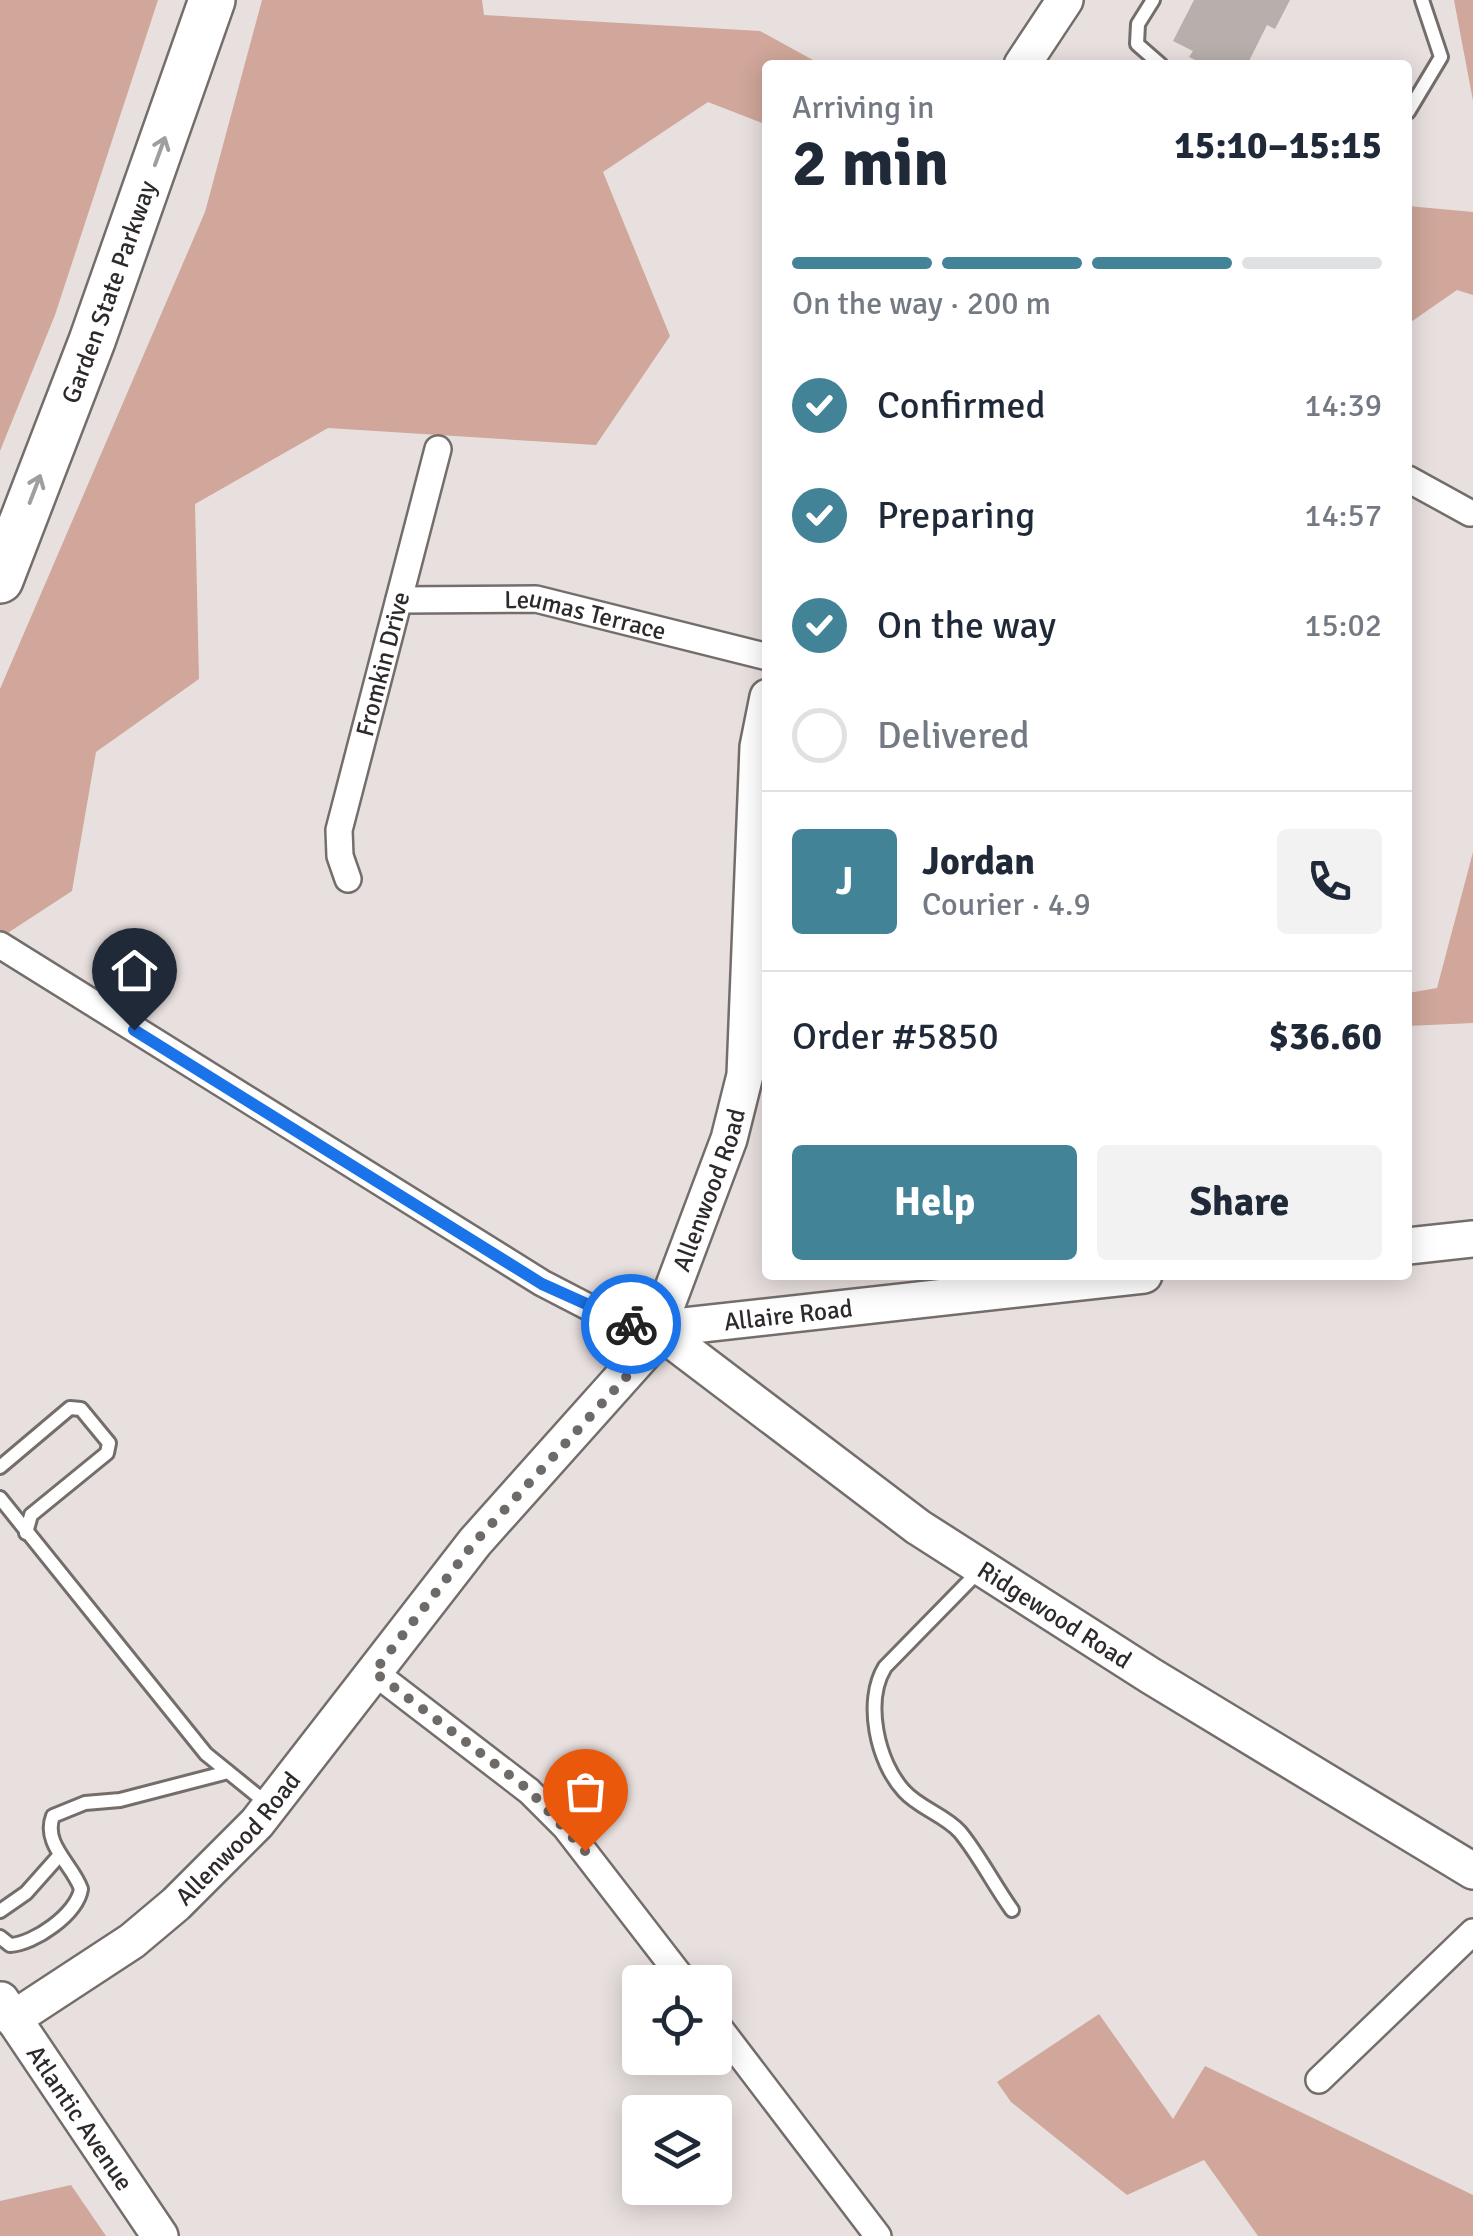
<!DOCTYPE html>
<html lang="en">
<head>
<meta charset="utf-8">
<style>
  body { margin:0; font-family:Signika,sans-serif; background:#f2f2f3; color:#1f2937; height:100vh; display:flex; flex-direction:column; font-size:38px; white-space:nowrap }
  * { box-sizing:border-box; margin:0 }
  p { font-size:32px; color:#747a83 }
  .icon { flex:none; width:55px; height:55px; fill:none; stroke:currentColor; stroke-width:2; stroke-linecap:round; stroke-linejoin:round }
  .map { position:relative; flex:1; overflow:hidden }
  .panel { position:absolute; left:762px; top:60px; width:650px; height:1220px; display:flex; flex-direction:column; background:#fff; border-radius:10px; box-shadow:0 5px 25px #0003 }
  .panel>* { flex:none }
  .fabs { position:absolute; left:622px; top:1965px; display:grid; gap:20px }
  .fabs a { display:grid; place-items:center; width:110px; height:110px; border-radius:10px; background:#fff; box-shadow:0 5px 25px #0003; font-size:50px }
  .pin { position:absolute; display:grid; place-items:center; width:85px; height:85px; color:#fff; margin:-102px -42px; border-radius:50% 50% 50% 0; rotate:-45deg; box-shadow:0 0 10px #0007 }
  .pin .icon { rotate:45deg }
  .courier { position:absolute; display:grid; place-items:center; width:100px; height:100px; margin:-50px; border:8px solid #1a73e8; border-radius:50%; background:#fff; color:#222; box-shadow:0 2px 12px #0007 }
  .head em { font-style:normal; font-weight:700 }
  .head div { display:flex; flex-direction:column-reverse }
  .head { display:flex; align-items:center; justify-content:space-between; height:170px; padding:0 30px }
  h1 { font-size:65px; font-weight:700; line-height:75px }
  .bar { display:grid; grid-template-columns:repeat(4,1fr); gap:15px 10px; align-content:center; height:120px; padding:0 30px }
  .bar i { height:12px; border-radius:8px; background:#e0e1e3 }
  .bar .selected { background:#438397 }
  .bar p { grid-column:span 4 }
  .line { display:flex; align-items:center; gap:25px; padding:0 30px; border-top:2px solid #e0e1e3 }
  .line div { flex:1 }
  .round { display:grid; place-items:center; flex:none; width:105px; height:105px; border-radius:10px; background:#f2f2f3 }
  ol { padding:0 30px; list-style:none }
  li { display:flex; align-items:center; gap:30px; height:110px }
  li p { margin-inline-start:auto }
  li .icon { padding:10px; border-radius:50%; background:#438397; color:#fff; stroke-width:4 }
  li:last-child { color:#747a83 }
  li i { width:55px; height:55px; border:5px solid #e0e1e3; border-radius:50% }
  .cta { display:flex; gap:20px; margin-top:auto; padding:20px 30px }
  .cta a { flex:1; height:115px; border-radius:10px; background:#438397; color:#fff; font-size:40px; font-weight:700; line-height:115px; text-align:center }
  .cta a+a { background:#f2f2f3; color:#1f2937 }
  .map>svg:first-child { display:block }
</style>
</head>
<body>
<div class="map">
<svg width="1473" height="2236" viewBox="0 0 1473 2236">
  <rect width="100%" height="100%" fill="#e8e0de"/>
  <g fill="#d0a79a">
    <polygon points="0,0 158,0 55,315 0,451"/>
    <polygon points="262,0 482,0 484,15 760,31 822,65 768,65 767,125 708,102 603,172 670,336 596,445 328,428 195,504 199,679 96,752 72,891 0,938 0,689 205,212"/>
    <polygon points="1454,0 1473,0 1473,101"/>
    <polygon points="1408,206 1473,212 1473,295 1457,290 1408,324"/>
    <polygon points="1473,852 1473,1023 1408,1026 1408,993 1437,988"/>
    <polygon points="1099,2014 1173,2119 1205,2066 1473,2195 1473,2236 1258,2236 1204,2160 1127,2195 1011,2102 997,2082"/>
    <polygon points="71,2185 106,2236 0,2236 0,2201"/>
  </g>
  <polygon fill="#b6afac" points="1194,0 1290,0 1275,29 1267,25 1247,65 1205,65 1189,57 1193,51 1173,41"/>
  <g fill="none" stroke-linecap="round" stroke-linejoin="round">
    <g stroke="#746e6b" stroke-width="18">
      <g id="lane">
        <polyline points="1153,0 1138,24 1137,44 1161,65"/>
        <polyline points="1408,112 1441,57 1422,0"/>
        <polyline points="0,1467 70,1408 81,1409 109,1443 107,1453 31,1515 26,1533"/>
        <polyline points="0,1498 206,1754 269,1805"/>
        <path d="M980,1570L885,1667C864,1701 877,1762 904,1791C919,1808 945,1815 960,1832C979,1855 994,1885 1012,1910"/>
        <polyline points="0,1911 26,1893 58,1857"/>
        <path d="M0,1937L10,1945C34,1944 77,1914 81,1889C73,1865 42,1844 53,1816L85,1803L120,1800L228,1772"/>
      </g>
    </g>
    <g stroke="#746e6b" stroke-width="30">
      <g id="street">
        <polyline points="1408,479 1470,513"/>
        <path id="s1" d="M399,600L536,599L768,657"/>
        <path id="s2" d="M348,879L340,856L339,830L438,449"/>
        <polyline points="0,945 542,1283 598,1312 657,1329"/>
        <polyline points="374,1672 529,1791 566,1828 685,1982"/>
        <polyline points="715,2022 878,2236"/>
        <polyline points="1319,2080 1473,1932"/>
      </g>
    </g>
    <g stroke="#746e6b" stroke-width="40">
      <g id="secondary">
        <polyline points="1022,65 1065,0"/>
        <polyline points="1408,1246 1473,1239"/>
        <path id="s3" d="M657,1329L918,1527L1151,1676L1473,1871"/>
        <path id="s4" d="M657,1329L1144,1275"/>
        <path id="s5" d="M1,2000L160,2236"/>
        <path id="s6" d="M13,2019L132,1941L176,1904L257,1823L475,1542L652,1344L729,1139L745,1075L758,747L768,697"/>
      </g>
    </g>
    <g stroke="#746e6b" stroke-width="50">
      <g id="highway">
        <path id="s7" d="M0,580L92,341L212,0"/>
      </g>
    </g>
    <use href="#lane" stroke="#fff" stroke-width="12"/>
    <use href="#street" stroke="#fff" stroke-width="25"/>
    <use href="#secondary" stroke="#fff" stroke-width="35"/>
    <use href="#highway" stroke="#fff" stroke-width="45"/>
  </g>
  <defs><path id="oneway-shaft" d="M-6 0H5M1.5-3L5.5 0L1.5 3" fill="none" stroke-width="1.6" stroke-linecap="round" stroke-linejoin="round" transform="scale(2.5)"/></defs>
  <g stroke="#a09f9f">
    <use href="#oneway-shaft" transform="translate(160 151) rotate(-70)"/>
    <use href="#oneway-shaft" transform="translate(35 489) rotate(-69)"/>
  </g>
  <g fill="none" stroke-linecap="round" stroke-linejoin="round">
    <polyline stroke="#6e6a68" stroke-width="10" stroke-dasharray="0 18" points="585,1851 529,1790 374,1672 475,1542 640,1362 657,1329 631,1324"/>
    <polyline stroke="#1a73e8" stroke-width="12" points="134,1030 542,1284 631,1324"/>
  </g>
  <g text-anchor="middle" stroke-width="8" stroke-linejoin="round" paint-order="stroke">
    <g font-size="25" fill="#2d2a29" stroke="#e8e0de">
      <text dy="9" stroke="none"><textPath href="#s7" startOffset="308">Garden State Parkway</textPath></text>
      <text dy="9" stroke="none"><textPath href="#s1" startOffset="188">Leumas Terrace</textPath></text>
      <text dy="9" stroke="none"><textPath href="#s2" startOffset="222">Fromkin Drive</textPath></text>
      <text dy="9" stroke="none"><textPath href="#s6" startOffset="1100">Allenwood Road</textPath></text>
      <text dy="9" stroke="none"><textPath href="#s4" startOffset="132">Allaire Road</textPath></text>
      <text dy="9" stroke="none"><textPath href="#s3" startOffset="490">Ridgewood Road</textPath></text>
      <text dy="9" stroke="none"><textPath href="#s6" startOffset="290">Allenwood Road</textPath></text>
      <text dy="9" stroke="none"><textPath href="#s5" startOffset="142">Atlantic Avenue</textPath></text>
    </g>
  </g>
</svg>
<div class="fabs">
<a><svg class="icon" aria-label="locate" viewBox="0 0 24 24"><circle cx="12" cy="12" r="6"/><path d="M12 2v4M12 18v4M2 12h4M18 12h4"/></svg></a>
<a><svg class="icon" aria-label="layers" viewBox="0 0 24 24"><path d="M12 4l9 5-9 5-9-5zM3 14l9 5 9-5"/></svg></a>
</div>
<div class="pin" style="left:585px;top:1851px;background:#ea580c"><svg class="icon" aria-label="bag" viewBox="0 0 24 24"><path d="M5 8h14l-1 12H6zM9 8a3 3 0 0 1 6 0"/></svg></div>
<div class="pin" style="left:134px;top:1030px;background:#1f2937"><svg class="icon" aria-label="home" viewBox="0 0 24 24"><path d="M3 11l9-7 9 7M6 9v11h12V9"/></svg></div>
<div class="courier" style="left:631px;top:1324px"><svg class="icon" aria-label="bike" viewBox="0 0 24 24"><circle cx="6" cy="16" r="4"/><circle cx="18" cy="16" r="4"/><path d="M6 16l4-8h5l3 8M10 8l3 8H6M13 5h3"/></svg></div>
<section class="panel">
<div class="head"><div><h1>2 min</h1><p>Arriving in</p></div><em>15:10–15:15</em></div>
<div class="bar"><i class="selected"></i><i class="selected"></i><i class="selected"></i><i></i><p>On the way · 200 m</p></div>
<ol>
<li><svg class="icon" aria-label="check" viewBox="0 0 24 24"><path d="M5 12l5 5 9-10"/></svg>Confirmed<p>14:39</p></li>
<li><svg class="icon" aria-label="check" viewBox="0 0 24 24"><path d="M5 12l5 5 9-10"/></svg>Preparing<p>14:57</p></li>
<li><svg class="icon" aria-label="check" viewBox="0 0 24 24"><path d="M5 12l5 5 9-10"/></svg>On the way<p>15:02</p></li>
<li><i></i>Delivered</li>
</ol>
<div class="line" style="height:180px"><b class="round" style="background:#438397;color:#fff">J</b><div><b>Jordan</b><p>Courier · 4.9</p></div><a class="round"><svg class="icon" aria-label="phone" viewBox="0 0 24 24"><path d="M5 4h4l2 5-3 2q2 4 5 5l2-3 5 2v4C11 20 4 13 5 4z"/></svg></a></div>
<div class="line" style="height:130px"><div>Order #5850</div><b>$36.60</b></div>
<div class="cta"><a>Help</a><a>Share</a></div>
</section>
</div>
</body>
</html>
